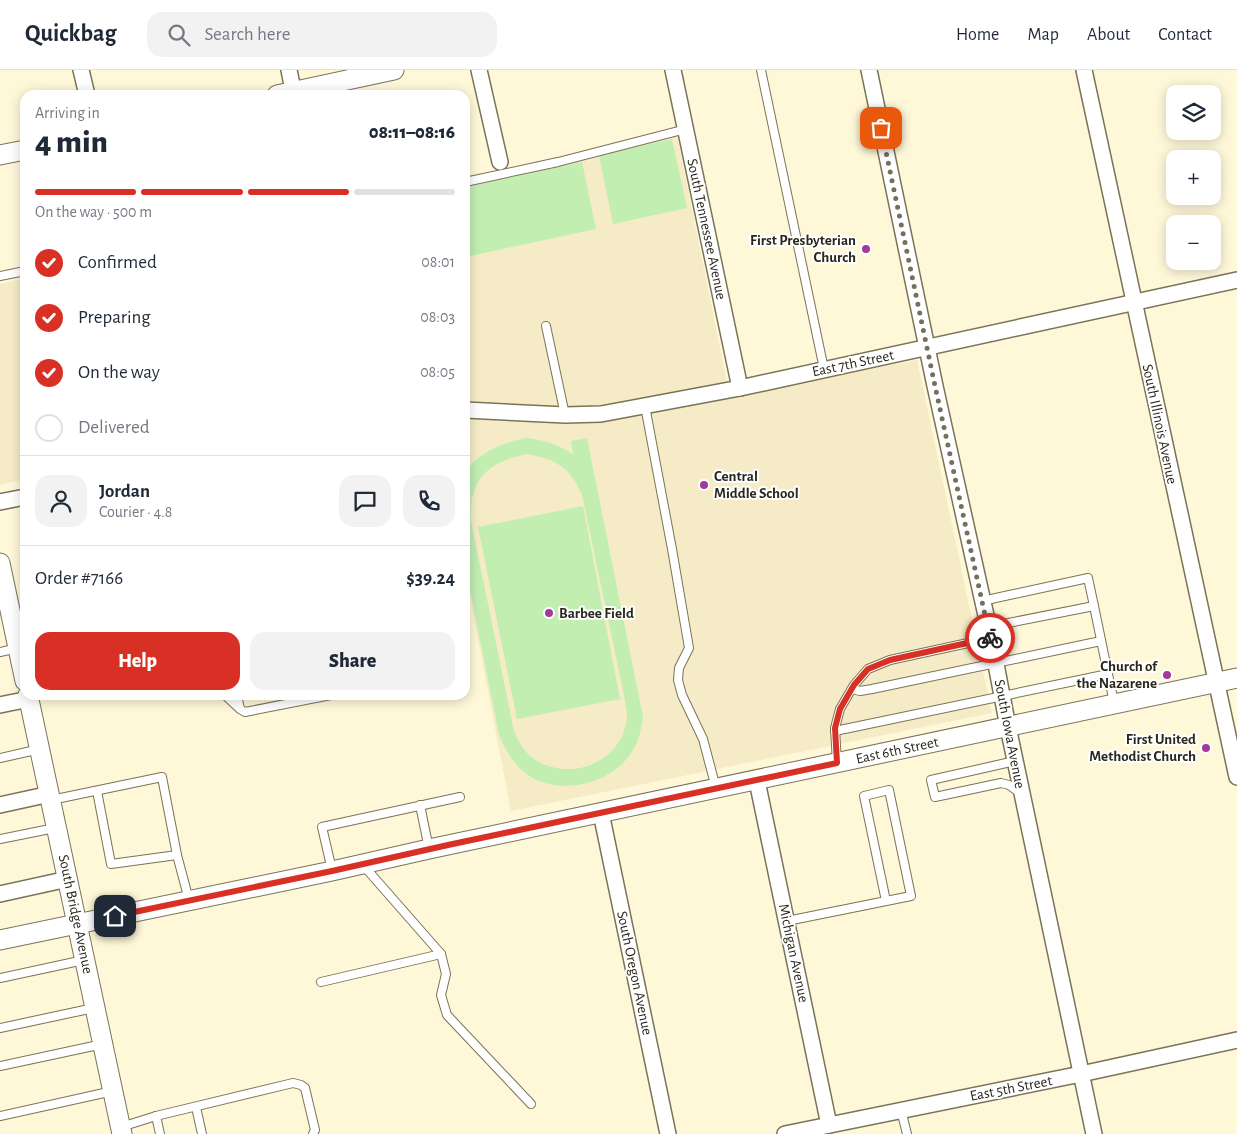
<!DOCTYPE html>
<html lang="en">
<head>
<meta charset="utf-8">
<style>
  body { margin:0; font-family:"Alegreya Sans",sans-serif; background:#f2f2f3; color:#1f2937; height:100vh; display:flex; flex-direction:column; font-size:19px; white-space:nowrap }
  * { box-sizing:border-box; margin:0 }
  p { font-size:16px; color:#747a83 }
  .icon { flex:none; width:28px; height:28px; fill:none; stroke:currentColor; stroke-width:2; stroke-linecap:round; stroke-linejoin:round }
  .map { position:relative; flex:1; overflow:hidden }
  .details { position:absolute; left:20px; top:20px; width:450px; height:610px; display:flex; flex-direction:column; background:#fff; border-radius:15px; box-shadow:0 2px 12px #0003 }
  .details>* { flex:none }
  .fabs { position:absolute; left:1166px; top:15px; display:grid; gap:10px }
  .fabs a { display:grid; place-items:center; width:55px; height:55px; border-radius:10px; background:#fff; box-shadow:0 2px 12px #0003; font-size:25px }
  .pin { position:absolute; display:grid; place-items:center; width:42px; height:42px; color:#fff; margin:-21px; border-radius:10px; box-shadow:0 2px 8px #0006 }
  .courier { position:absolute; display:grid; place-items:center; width:50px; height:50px; margin:-25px; border:4px solid #d93025; border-radius:50%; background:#fff; color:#222; box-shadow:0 1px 6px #0007 }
  .summary em { font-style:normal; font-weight:800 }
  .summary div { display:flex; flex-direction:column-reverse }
  .summary { display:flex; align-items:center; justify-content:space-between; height:85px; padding:0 15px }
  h1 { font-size:32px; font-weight:800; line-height:38px }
  .bar { display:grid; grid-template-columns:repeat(4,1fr); gap:8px 5px; align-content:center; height:60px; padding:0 15px }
  .bar i { height:6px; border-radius:4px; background:#e0e1e3 }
  .bar .current { background:#d93025 }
  .bar p { grid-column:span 4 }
  .line { display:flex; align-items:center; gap:12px; padding:0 15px; border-top:1px solid #e0e1e3 }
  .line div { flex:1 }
  .round { display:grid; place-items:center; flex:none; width:52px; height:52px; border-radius:15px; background:#f2f2f3 }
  ol { padding:0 15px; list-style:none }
  li { display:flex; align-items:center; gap:15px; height:55px }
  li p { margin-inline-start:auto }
  li .icon { padding:5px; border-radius:50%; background:#d93025; color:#fff; stroke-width:4 }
  li:last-child { color:#747a83 }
  li i { width:28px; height:28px; border:2px solid #e0e1e3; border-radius:50% }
  .cta { display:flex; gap:10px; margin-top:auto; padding:10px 15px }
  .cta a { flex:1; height:58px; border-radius:15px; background:#d93025; color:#fff; font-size:20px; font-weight:800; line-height:58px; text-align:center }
  .cta a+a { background:#f2f2f3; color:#1f2937 }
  header { display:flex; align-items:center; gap:30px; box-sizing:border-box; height:70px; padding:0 25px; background:#fff; border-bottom:1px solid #e0e1e3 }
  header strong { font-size:24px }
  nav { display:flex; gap:28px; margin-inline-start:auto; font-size:18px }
  .search { width:350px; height:45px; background:#f2f2f3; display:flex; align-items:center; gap:12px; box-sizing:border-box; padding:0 18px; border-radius:15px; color:#747a83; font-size:19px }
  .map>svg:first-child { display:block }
</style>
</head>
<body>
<header>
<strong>Quickbag</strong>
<div class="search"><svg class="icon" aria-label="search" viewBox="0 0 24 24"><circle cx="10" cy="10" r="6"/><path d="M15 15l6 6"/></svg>Search here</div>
<nav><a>Home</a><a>Map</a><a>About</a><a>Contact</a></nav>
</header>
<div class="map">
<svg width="1237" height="1064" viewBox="0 0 1237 1064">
  <rect width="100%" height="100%" fill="#fef7d8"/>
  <g fill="#f5ecc7">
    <polygon points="677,65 730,327 917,290 992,643 511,741 465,503 465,115 596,88 596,83"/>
    <polygon points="25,208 25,409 0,415 0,214"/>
  </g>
  <g fill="#c2eeb2" fill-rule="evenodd">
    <polygon points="672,69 687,138 613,154 599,85"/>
    <polygon points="582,92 596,159 465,187 465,117"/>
    <path d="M525,368C544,369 557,375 573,384L571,371L587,368L643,647C641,660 639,672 631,683C611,714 559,727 528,705C514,695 506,681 499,665L465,495V403C478,382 502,373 525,368ZM526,384C556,389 570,397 582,425L625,630C625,635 627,640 627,645C626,677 597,700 567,699C554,699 538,694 528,684C522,678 518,670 514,661L471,451C469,409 487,393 526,384Z"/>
    <polygon points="583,436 620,629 517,649 478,457"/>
  </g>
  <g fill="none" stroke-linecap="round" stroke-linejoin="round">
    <g stroke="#7a7357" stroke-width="10">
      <g id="service">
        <polyline points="761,0 824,299"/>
        <polyline points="465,112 558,92 686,59"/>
        <polyline points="0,206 25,201"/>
        <polyline points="546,256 565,345"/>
        <polyline points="645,336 672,479 689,578 679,598 678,610 682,625 703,669 716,718"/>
        <polyline points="982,531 1088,508 1094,536"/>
        <polyline points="988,557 1094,536 1114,633"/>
        <polyline points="0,582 18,578"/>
        <polyline points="852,619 860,621 872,619 1101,571"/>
        <polyline points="225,625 240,639"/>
        <polyline points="237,625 240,639 245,642 331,625"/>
        <polyline points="835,661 1108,604"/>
        <polyline points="0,688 40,679"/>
        <polyline points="1015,691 931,710 935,727 1001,713 1009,715 1020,723"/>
        <polyline points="837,693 835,658 840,639 854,615 868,599 890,590 991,568"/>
        <polyline points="97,721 111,794 177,785"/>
        <polyline points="51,730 162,707 177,785 189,830"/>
        <polyline points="420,735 429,779"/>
        <polyline points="0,769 55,758"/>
        <polyline points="363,795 441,884 446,904 441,925 447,945 531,1034"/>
        <polyline points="332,800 322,757 460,727"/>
        <polyline points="787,851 911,826 889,720 864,726 886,831"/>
        <polyline points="0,908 84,890"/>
        <polyline points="321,912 441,884"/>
        <polyline points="0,958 94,938"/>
        <polyline points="0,996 103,974"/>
        <polyline points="196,1037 202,1064"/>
        <polyline points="901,1040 907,1064"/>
        <polyline points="0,1046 113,1021"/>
        <polyline points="156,1046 160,1064"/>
        <polyline points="121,1057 156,1046 293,1013 301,1015 305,1018 315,1060 313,1064"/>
      </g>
    </g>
    <g stroke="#7a7357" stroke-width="18">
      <g id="minor">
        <polyline points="81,0 87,25"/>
        <polyline points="289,0 294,25"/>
        <polyline points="479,0 500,92"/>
        <polyline points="673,0 740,318"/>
        <polyline points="869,0 935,316 991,568 1008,657 1094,1064"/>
        <polyline points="1084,0 1237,707"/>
        <polyline points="465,340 565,345 601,344 740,318 1237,210"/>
        <polyline points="0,432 25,427"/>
        <polyline points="0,635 29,629"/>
        <polyline points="757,711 829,1055"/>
        <polyline points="0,735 50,724"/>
        <polyline points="601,743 668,1064"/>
        <polyline points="0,824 68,809"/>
        <polyline points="785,1064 1081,1004 1237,970"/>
      </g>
    </g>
    <g stroke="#7a7357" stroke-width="21">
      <g id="tertiary">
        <polyline points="277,25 394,0"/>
        <polyline points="0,85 25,80"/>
        <polyline points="0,493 25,611"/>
        <polyline points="28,625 122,1064"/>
        <polyline points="0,870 332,801 429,779 1237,608"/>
      </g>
    </g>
    <use href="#service" stroke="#fff" stroke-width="8"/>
    <use href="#minor" stroke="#fff" stroke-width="15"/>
    <use href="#tertiary" stroke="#fff" stroke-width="19"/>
  </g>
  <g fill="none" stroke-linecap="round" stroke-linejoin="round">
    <polyline stroke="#74705e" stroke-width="5" stroke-dasharray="0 9" points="881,58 935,316 990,568"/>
    <polyline stroke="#d93025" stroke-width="6" points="115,846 332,801 448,775 837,693 835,658 840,639 854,615 868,599 890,590 990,568"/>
  </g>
  <g fill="#a3399a" stroke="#fff" stroke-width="2">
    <circle cx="866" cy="179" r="5"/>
    <circle cx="704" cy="415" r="5"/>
    <circle cx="549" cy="543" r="5"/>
    <circle cx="1167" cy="605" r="5"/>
    <circle cx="1206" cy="678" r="5"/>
  </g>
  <g text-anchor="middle" stroke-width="4" stroke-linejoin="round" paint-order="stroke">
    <g font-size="15" fill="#2a281c" stroke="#fff">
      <text transform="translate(707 159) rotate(78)" y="5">South Tennessee Avenue</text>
      <text transform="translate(853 293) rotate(-12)" y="5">East 7th Street</text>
      <text transform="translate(1160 354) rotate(78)" y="5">South Illinois Avenue</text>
      <text transform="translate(1010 664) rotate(79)" y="5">South Iowa Avenue</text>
      <text transform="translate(897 680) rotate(-12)" y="5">East 6th Street</text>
      <text transform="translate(76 844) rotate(78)" y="5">South Bridge Avenue</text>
      <text transform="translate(794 883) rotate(78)" y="5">Michigan Avenue</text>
      <text transform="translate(635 903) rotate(78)" y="5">South Oregon Avenue</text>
      <text transform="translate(1011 1018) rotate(-11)" y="5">East 5th Street</text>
    </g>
    <g font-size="15" font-weight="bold" fill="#2a281c" stroke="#fff" text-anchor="end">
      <text x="856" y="175">First Presbyterian<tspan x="856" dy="17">Church</tspan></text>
      <text x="714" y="411" text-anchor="start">Central<tspan x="714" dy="17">Middle School</tspan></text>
      <text x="559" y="548" text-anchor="start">Barbee Field</text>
      <text x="1157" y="601">Church of<tspan x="1157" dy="17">the Nazarene</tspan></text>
      <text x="1196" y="674">First United<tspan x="1196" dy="17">Methodist Church</tspan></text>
    </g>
  </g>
</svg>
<div class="fabs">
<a><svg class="icon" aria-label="layers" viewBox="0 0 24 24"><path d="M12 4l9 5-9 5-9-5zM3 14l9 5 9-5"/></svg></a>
<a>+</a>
<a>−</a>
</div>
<div class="pin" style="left:881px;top:58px;background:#ea580c"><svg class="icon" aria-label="bag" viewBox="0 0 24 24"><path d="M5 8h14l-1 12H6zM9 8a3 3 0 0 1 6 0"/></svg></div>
<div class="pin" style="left:115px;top:846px;background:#1f2937"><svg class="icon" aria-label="home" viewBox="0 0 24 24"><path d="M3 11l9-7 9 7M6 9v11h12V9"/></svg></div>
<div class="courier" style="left:990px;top:568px"><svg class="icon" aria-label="bike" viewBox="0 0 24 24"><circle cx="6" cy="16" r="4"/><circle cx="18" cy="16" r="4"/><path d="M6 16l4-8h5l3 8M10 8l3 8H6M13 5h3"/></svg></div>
<section class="details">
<div class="summary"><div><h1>4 min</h1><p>Arriving in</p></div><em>08:11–08:16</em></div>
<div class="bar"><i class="current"></i><i class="current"></i><i class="current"></i><i></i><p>On the way · 500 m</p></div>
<ol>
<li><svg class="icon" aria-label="check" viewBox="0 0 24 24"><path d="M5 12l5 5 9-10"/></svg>Confirmed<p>08:01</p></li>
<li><svg class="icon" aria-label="check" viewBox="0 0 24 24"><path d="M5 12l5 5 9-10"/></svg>Preparing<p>08:03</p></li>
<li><svg class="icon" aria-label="check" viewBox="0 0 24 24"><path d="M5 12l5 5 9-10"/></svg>On the way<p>08:05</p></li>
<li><i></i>Delivered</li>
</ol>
<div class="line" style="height:90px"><a class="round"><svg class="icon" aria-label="person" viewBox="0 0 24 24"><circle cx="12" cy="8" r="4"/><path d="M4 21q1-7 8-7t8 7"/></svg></a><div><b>Jordan</b><p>Courier · 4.8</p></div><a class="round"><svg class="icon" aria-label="chat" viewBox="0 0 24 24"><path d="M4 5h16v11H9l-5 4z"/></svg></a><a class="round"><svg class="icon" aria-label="phone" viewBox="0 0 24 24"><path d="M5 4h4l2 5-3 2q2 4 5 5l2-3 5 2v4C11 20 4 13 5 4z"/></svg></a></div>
<div class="line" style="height:65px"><div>Order #7166</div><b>$39.24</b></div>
<div class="cta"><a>Help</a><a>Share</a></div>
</section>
</div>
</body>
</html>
